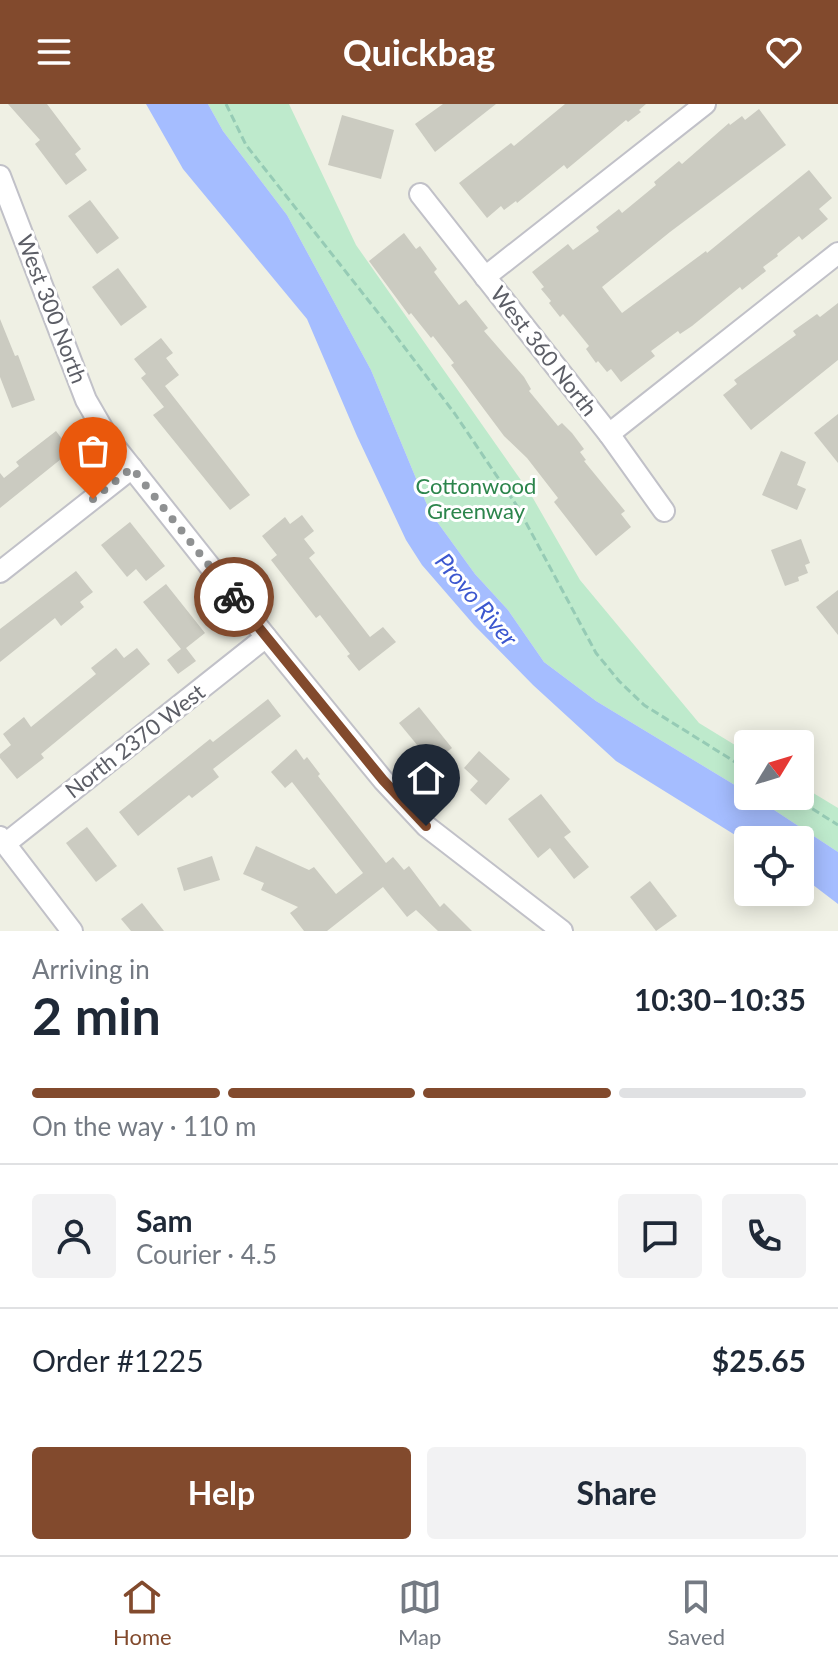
<!DOCTYPE html>
<html lang="en">
<head>
<meta charset="utf-8">
<style>
  body { margin:0; font-family:Lato,sans-serif; background:#f2f2f3; color:#1f2937; height:100vh; display:flex; flex-direction:column; font-size:30px; white-space:nowrap }
  * { box-sizing:border-box; margin:0 }
  p { font-size:26px; color:#747a83 }
  .icon { flex:none; width:44px; height:44px; fill:none; stroke:currentColor; stroke-width:2; stroke-linecap:round; stroke-linejoin:round }
  .map { position:relative; height:827px; overflow:hidden }
  .panel { display:flex; flex-direction:column; background:#fff; flex:1 }
  .panel>* { flex:none }
  .needle { width:52px; rotate:52deg }
  .fabs { position:absolute; left:734px; top:626px; display:grid; gap:16px }
  .fabs a { display:grid; place-items:center; width:80px; height:80px; border-radius:8px; background:#fff; box-shadow:0 4px 20px #0003; font-size:40px }
  .pin { position:absolute; display:grid; place-items:center; width:68px; height:68px; color:#fff; margin:-82px -34px; border-radius:50% 50% 50% 0; rotate:-45deg; box-shadow:0 0 8px #0007 }
  .pin .icon { rotate:45deg }
  .courier { position:absolute; display:grid; place-items:center; width:80px; height:80px; margin:-40px; border:6px solid #824a2d; border-radius:50%; background:#fff; color:#222; box-shadow:0 2px 10px #0007 }
  .headline em { font-style:normal; font-weight:700 }
  .headline div { display:flex; flex-direction:column-reverse }
  .headline { display:flex; align-items:center; justify-content:space-between; height:136px; padding:0 32px }
  h1 { font-size:52px; font-weight:700; line-height:60px }
  .bar { display:grid; grid-template-columns:repeat(4,1fr); gap:12px 8px; align-content:center; height:96px; padding:0 32px }
  .bar i { height:10px; border-radius:6px; background:#e0e1e3 }
  .bar .selected { background:#824a2d }
  .bar p { grid-column:span 4 }
  .line { display:flex; align-items:center; gap:20px; padding:0 32px; border-top:2px solid #e0e1e3 }
  .line div { flex:1 }
  .round { display:grid; place-items:center; flex:none; width:84px; height:84px; border-radius:8px; background:#f2f2f3 }
  .button { display:flex; gap:16px; margin-top:auto; padding:16px 32px }
  .button a { flex:1; height:92px; border-radius:8px; background:#824a2d; color:#fff; font-size:32px; font-weight:700; line-height:92px; text-align:center }
  .button a+a { background:#f2f2f3; color:#1f2937 }
  header { display:flex; justify-content:space-between; align-items:center; height:104px; padding:0 32px; background:#824a2d; color:#fff; font-size:36px; font-weight:700 }
  .tabs { display:flex; justify-content:space-around; align-items:center; height:112px; border-top:2px solid #e0e1e3; background:#fff; font-size:22px; color:#747a83 }
  .tabs a { display:grid; justify-items:center; gap:4px }
  .tabs .selected { color:#824a2d }
  .map>svg:first-child { display:block }
</style>
</head>
<body>
<header><svg class="icon" aria-label="menu" viewBox="0 0 24 24"><path d="M4 6h16M4 12h16M4 18h16"/></svg>Quickbag<svg class="icon" aria-label="heart" viewBox="0 0 24 24"><path d="M12 20l-8-8c-3-5 5-10 8-4 3-6 11-1 8 4z"/></svg></header>
<div class="map">
<svg width="838" height="827" viewBox="0 0 838 827">
  <rect width="100%" height="100%" fill="#eff0e4"/>
  <g fill="#beeacc">
    <polygon points="208,0 289,0 356,141 530,389 580,476 699,619 748,649 748,689 596,597 544,558 508,506 475,470 430,408 371,266 287,111 223,27"/>
    <polygon points="800,681 838,704 838,748 753,692 800,692"/>
  </g>
  <polygon fill="#a5bdff" points="146,0 208,0 223,27 287,111 371,266 430,408 475,470 508,506 544,558 596,597 748,689 748,692 753,692 838,748 838,800 800,771 800,736 748,736 748,739 616,657 533,581 474,521 422,461 406,436 357,332 307,215 183,65"/>
  <g fill="#cbcbc1">
    <polygon points="8,0 47,0 81,45 75,50 87,66 66,81 35,40 40,36"/>
    <polygon points="443,0 496,0 435,48 415,20"/>
    <polygon points="565,0 646,0 639,6 641,8 628,18 626,16 567,65 564,61 517,99 516,97 504,106 501,102 487,114 459,79 511,39 514,42"/>
    <polygon points="759,5 786,41 670,128 602,183 622,209 706,147 707,149 809,66 832,94 819,105 828,115 802,136 799,132 777,150 778,152 763,163 766,167 742,186 740,183 692,222 680,230 678,227 651,247 655,252 621,278 611,265 607,268 598,257 596,259 586,245 589,242 563,210 560,213 549,199 551,197 541,185 544,183 532,168 568,140 573,146 599,127 596,123 619,105 622,109 656,81 654,78 679,57 682,60 729,19 730,21 742,12 745,16"/>
    <polygon points="342,11 394,26 381,75 328,61"/>
    <polygon points="90,96 119,134 97,150 68,112"/>
    <polygon points="404,129 416,145 420,142 437,165 434,168 459,201 466,196 488,224 484,227 524,273 531,285 529,287 558,322 562,319 572,329 584,345 580,348 586,356 584,357 625,407 621,410 631,423 596,452 554,398 558,394 527,354 504,332 451,261 454,259 433,232 431,234 411,209 409,211 369,157"/>
    <polygon points="118,164 147,203 121,222 92,183"/>
    <polygon points="838,199 838,256 751,326 723,291 737,280 734,276 796,231 793,227 817,210 820,213"/>
    <polygon points="0,215 15,252 18,251 35,296 12,304 0,273"/>
    <polygon points="161,234 173,249 166,254 179,271 165,282 250,391 230,406 153,311 164,303 141,274 146,270 134,255"/>
    <polygon points="838,310 838,359 814,329"/>
    <polygon points="56,327 71,347 0,404 0,369 4,374 19,362 16,358"/>
    <polygon points="781,347 806,358 797,381 806,385 797,406 762,391"/>
    <polygon points="302,411 314,427 304,435 315,449 309,454 370,533 383,523 396,538 359,567 347,552 350,550 320,511 316,514 271,456 277,451 262,432 285,413 290,420"/>
    <polygon points="130,418 165,462 146,477 136,465 127,473 101,441"/>
    <polygon points="801,435 810,459 805,461 808,469 798,473 799,477 785,482 771,446"/>
    <polygon points="76,467 93,488 80,498 84,503 61,522 55,514 0,558 0,525"/>
    <polygon points="166,480 205,529 186,544 196,557 178,570 167,556 181,545 143,498"/>
    <polygon points="838,486 838,531 816,503"/>
    <polygon points="116,544 124,554 137,544 150,560 41,650 44,654 17,675 0,654 0,650 11,641 3,630 24,613 31,623 96,570 91,564"/>
    <polygon points="268,595 281,612 213,665 219,673 192,694 189,691 138,732 119,708 210,635 213,638"/>
    <polygon points="419,603 452,644 432,659 399,619"/>
    <polygon points="296,645 304,656 307,653 320,670 318,672 386,759 393,753 404,766 409,762 440,803 444,799 472,827 438,827 416,806 407,813 383,783 327,827 304,827 290,809 298,803 261,786 264,779 243,770 256,742 309,766 314,763 336,790 363,769 292,678 285,684 271,668"/>
    <polygon points="479,647 510,675 486,701 470,686 478,677 464,664"/>
    <polygon points="541,690 571,728 564,733 589,763 574,775 550,744 538,754 508,715"/>
    <polygon points="87,723 117,762 96,778 66,739"/>
    <polygon points="212,752 220,776 184,787 177,764"/>
    <polygon points="650,777 677,812 656,827 630,793"/>
    <polygon points="142,799 164,827 131,827 121,815"/>
  </g>
  <g fill="none" stroke-linecap="round" stroke-linejoin="round">
    <g stroke="#c1c1c8" stroke-width="24">
      <g id="minor">
        <polyline points="0,72 86,296 108,334 266,533 383,676 426,722 562,827"/>
        <polyline points="420,90 609,330 664,407"/>
        <polyline points="485,173 705,0"/>
        <polyline points="609,330 838,149"/>
        <polyline points="0,468 132,364"/>
        <polyline points="0,733 72,827"/>
        <polyline points="5,740 266,533"/>
      </g>
    </g>
    <g stroke="#96cbb5" stroke-width="3" stroke-dasharray="8 4" stroke-linecap="butt">
      <polyline points="226,0 246,41 383,215 455,310 517,402 596,549 619,577 644,601 748,666"/>
      <polyline points="792,692 838,721"/>
    </g>
    <use href="#minor" stroke="#fff" stroke-width="20"/>
  </g>
  <g fill="none" stroke-linecap="round" stroke-linejoin="round">
    <polyline stroke="#8f9192" stroke-width="8" stroke-dasharray="0 14.4" points="93,395 132,364 234,493"/>
    <polyline stroke="#824a2d" stroke-width="10" points="234,493 383,676 426,722"/>
  </g>
  <g text-anchor="middle" stroke-width="6" stroke-linejoin="round" paint-order="stroke">
    <g font-size="22" fill="#5c5e66" stroke="#fff">
      <text transform="translate(52 205) rotate(69)" y="8">West 300 North</text>
      <text transform="translate(544 247) rotate(52)" y="8">West 360 North</text>
      <text transform="translate(135 637) rotate(-38)" y="8">North 2370 West</text>
    </g>
    <g font-size="22" fill="#2c854c" stroke="#fff">
      <text x="476" y="390">Cottonwood<tspan x="476" dy="25">Greenway</tspan></text>
    </g>
    <g font-size="24" font-style="italic" fill="#3c57cf" stroke="#fff">
      <text transform="translate(476 496) rotate(50)" y="8">Provo River</text>
    </g>
  </g>
</svg>
<div class="fabs">
<a><svg class="needle" viewBox="-14 -14 28 28"><path d="M0-13l5 13h-10z" fill="#e53935"/><path d="M0 13l5-13h-10z" fill="#747a83"/></svg></a>
<a><svg class="icon" aria-label="locate" viewBox="0 0 24 24"><circle cx="12" cy="12" r="6"/><path d="M12 2v4M12 18v4M2 12h4M18 12h4"/></svg></a>
</div>
<div class="pin" style="left:93px;top:395px;background:#ea580c"><svg class="icon" aria-label="bag" viewBox="0 0 24 24"><path d="M5 8h14l-1 12H6zM9 8a3 3 0 0 1 6 0"/></svg></div>
<div class="pin" style="left:426px;top:722px;background:#1f2937"><svg class="icon" aria-label="home" viewBox="0 0 24 24"><path d="M3 11l9-7 9 7M6 9v11h12V9"/></svg></div>
<div class="courier" style="left:234px;top:493px"><svg class="icon" aria-label="bike" viewBox="0 0 24 24"><circle cx="6" cy="16" r="4"/><circle cx="18" cy="16" r="4"/><path d="M6 16l4-8h5l3 8M10 8l3 8H6M13 5h3"/></svg></div>
</div>
<section class="panel">
<div class="headline"><div><h1>2 min</h1><p>Arriving in</p></div><em>10:30–10:35</em></div>
<div class="bar"><i class="selected"></i><i class="selected"></i><i class="selected"></i><i></i><p>On the way · 110 m</p></div>
<div class="line" style="height:144px"><a class="round"><svg class="icon" aria-label="person" viewBox="0 0 24 24"><circle cx="12" cy="8" r="4"/><path d="M4 21q1-7 8-7t8 7"/></svg></a><div><b>Sam</b><p>Courier · 4.5</p></div><a class="round"><svg class="icon" aria-label="chat" viewBox="0 0 24 24"><path d="M4 5h16v11H9l-5 4z"/></svg></a><a class="round"><svg class="icon" aria-label="phone" viewBox="0 0 24 24"><path d="M5 4h4l2 5-3 2q2 4 5 5l2-3 5 2v4C11 20 4 13 5 4z"/></svg></a></div>
<div class="line" style="height:104px"><div>Order #1225</div><b>$25.65</b></div>
<div class="button"><a>Help</a><a>Share</a></div>
</section>
<nav class="tabs">
<a class="selected"><svg class="icon" aria-label="home" viewBox="0 0 24 24"><path d="M3 11l9-7 9 7M6 9v11h12V9"/></svg>Home</a>
<a><svg class="icon" aria-label="map" viewBox="0 0 24 24"><path d="M3 6l6-2 6 2 6-2v14l-6 2-6-2-6 2zM9 4v14M15 6v14"/></svg>Map</a>
<a><svg class="icon" aria-label="saved" viewBox="0 0 24 24"><path d="M7 4h10v16l-5-4-5 4z"/></svg>Saved</a>
</nav>
</body>
</html>
